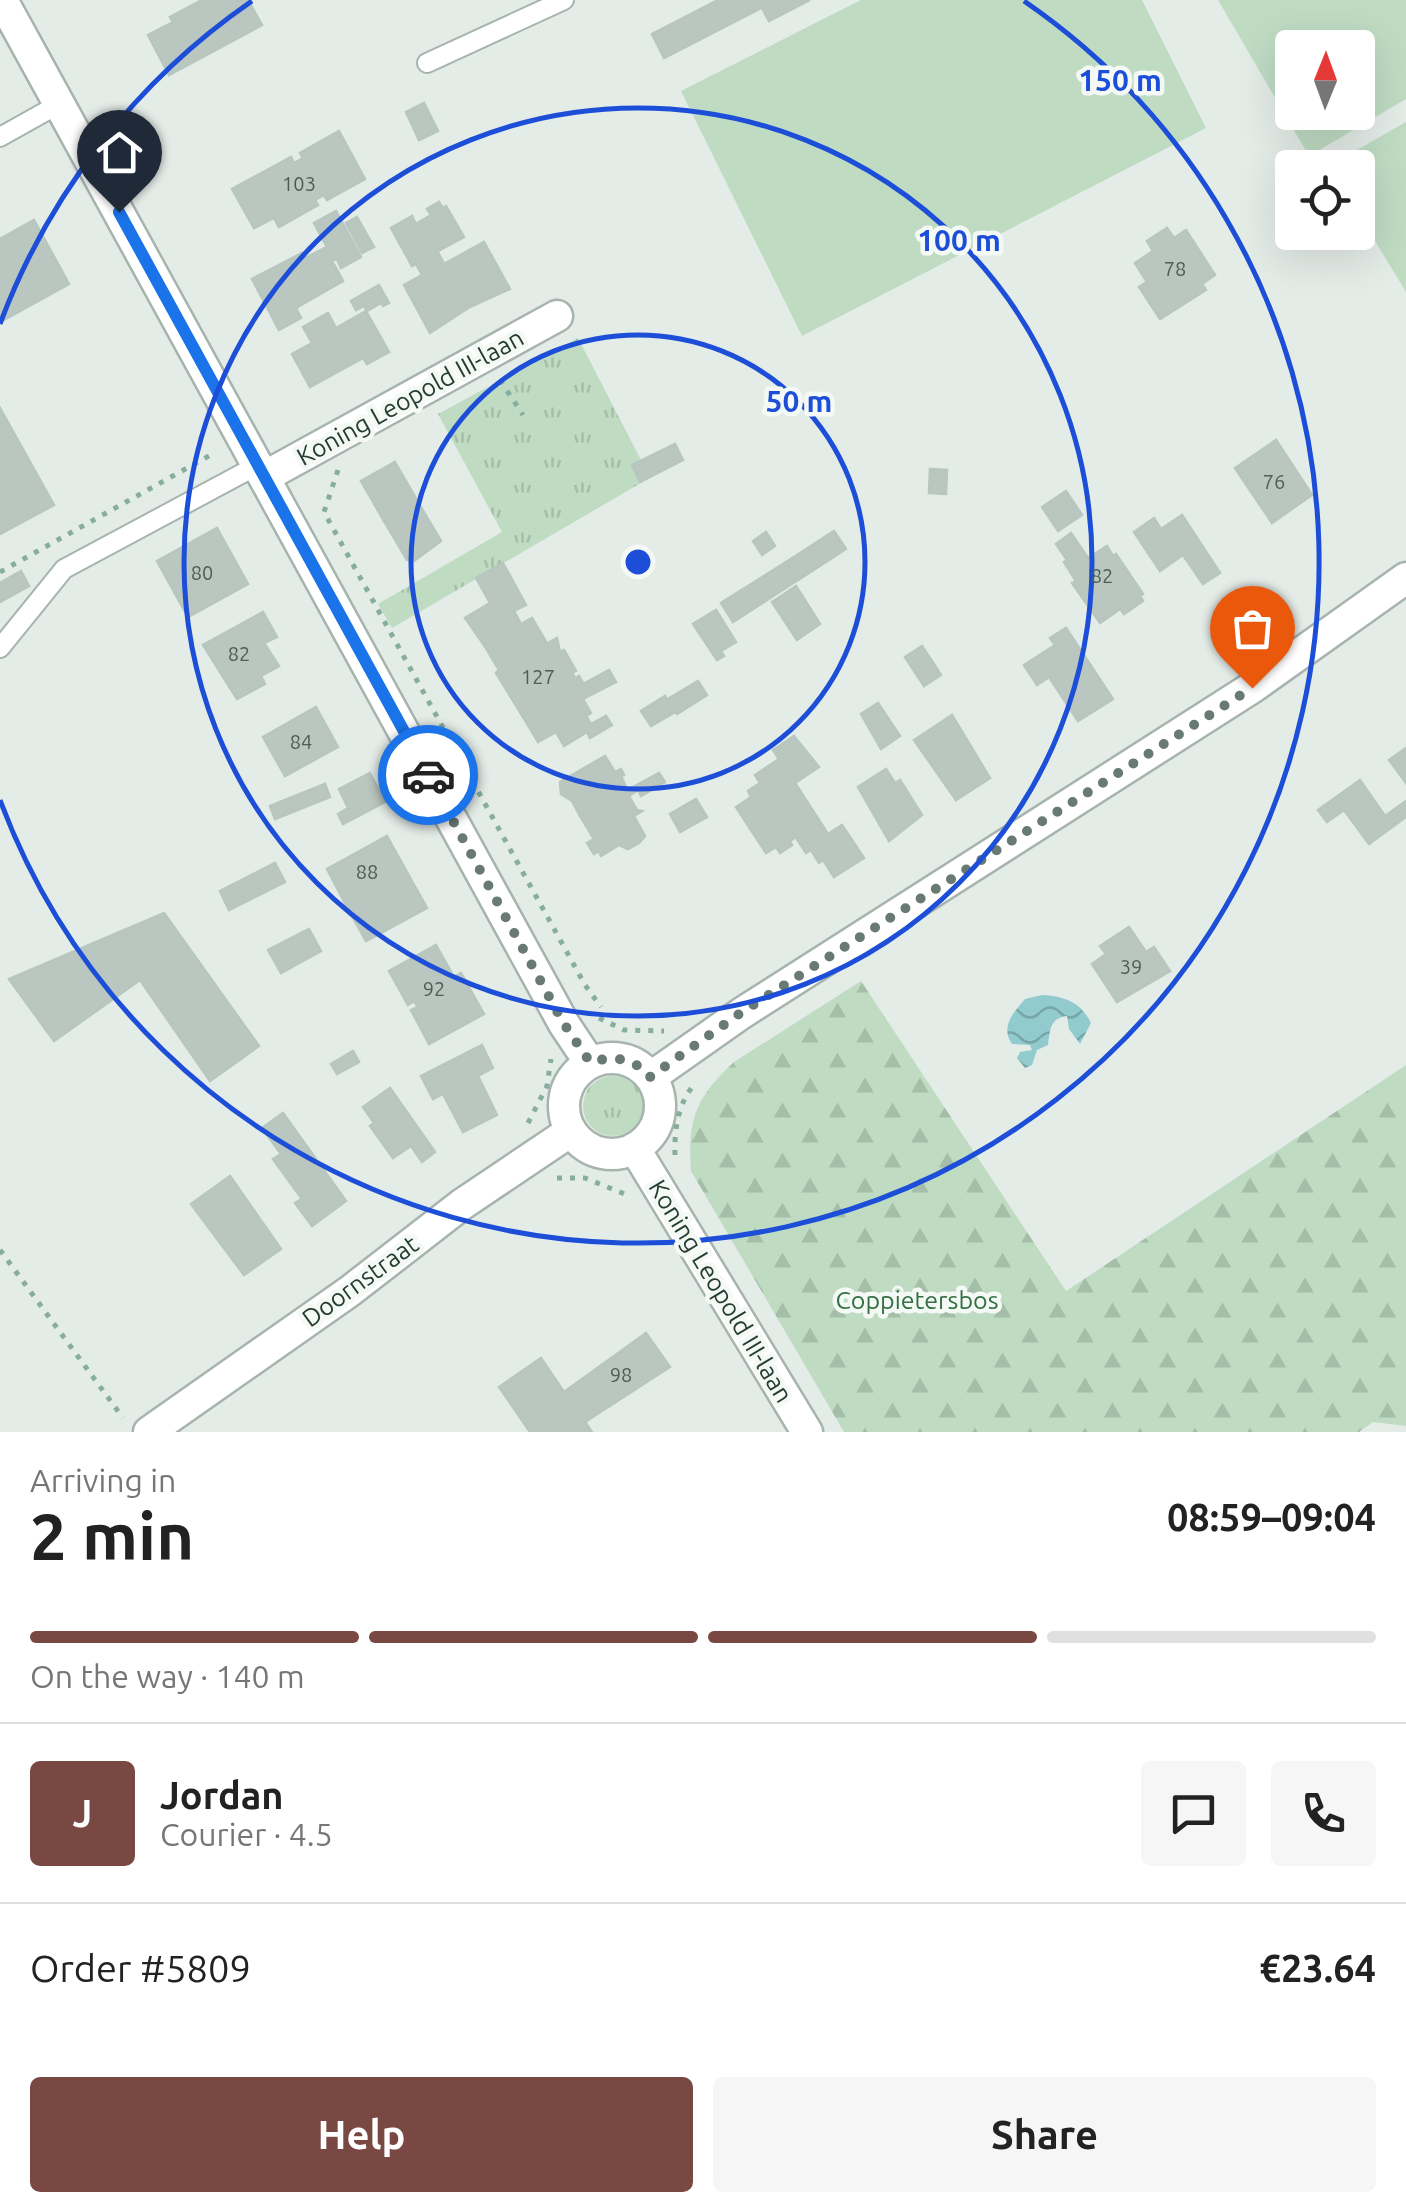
<!DOCTYPE html>
<html lang="en">
<head>
<meta charset="utf-8">
<style>
  body { margin:0; font-family:Ubuntu,sans-serif; background:#f6f6f6; color:#222; height:100vh; display:flex; flex-direction:column; font-size:38px; white-space:nowrap }
  * { box-sizing:border-box; margin:0 }
  p { font-size:32px; color:#767676 }
  .icon { flex:none; width:55px; height:55px; fill:none; stroke:currentColor; stroke-width:2; stroke-linecap:round; stroke-linejoin:round }
  .map { position:relative; height:1432px; overflow:hidden }
  .drawer { display:flex; flex-direction:column; background:#fff; flex:1 }
  .drawer>* { flex:none }
  .needle { width:65px; rotate:1deg }
  .controls { position:absolute; left:1275px; top:30px; display:grid; gap:20px }
  .controls a { display:grid; place-items:center; width:100px; height:100px; border-radius:10px; background:#fff; box-shadow:0 10px 40px #0002; font-size:50px }
  .pin { position:absolute; display:grid; place-items:center; width:85px; height:85px; color:#fff; margin:-102px -42px; border-radius:50% 50% 50% 0; rotate:-45deg; box-shadow:0 0 10px #0007 }
  .pin .icon { rotate:45deg }
  .courier { position:absolute; display:grid; place-items:center; width:100px; height:100px; margin:-50px; border:8px solid #1a73e8; border-radius:50%; background:#fff; color:#222; box-shadow:0 2px 12px #0007 }
  .head em { font-style:normal; font-weight:700 }
  .head div { display:flex; flex-direction:column-reverse }
  .head { display:flex; align-items:center; justify-content:space-between; height:170px; padding:0 30px }
  h1 { font-size:65px; font-weight:700; line-height:75px }
  .bar { display:grid; grid-template-columns:repeat(4,1fr); gap:15px 10px; align-content:center; height:120px; padding:0 30px }
  .bar i { height:12px; border-radius:8px; background:#e0e0e0 }
  .bar .selected { background:#7a4842 }
  .bar p { grid-column:span 4 }
  .line { display:flex; align-items:center; gap:25px; padding:0 30px; border-top:2px solid #e0e0e0 }
  .line div { flex:1 }
  .round { display:grid; place-items:center; flex:none; width:105px; height:105px; border-radius:10px; background:#f6f6f6 }
  .action { display:flex; gap:20px; margin-top:auto; padding:20px 30px }
  .action a { flex:1; height:115px; border-radius:10px; background:#7a4842; color:#fff; font-size:40px; font-weight:700; line-height:115px; text-align:center }
  .action a+a { background:#f6f6f6; color:#222 }
  .map>svg:first-child { display:block }
</style>
</head>
<body>
<div class="map">
<svg width="1406" height="1432" viewBox="0 0 1406 1432">
  <defs>
    <pattern id="grass-tufts" width="24" height="20" patternUnits="userSpaceOnUse" patternTransform="scale(2.5)"><rect width="24" height="20" fill="#bfdcc3"/><path d="M3 7l-1-3M5 7V3M7 7l1-3M15 17l-1-3M17 17v-4M19 17l1-3" fill="none" stroke="#a4bea8"/></pattern>
    <pattern id="forest-firs" width="22" height="20" patternUnits="userSpaceOnUse" patternTransform="scale(2.5)"><rect width="22" height="20" fill="#bfdcc3"/><path d="M5 1l3.5 6h-7zM16 11l3.5 6h-7z" fill="#a4bea8"/></pattern>
    <pattern id="water-waves" width="16" height="10" patternUnits="userSpaceOnUse" patternTransform="scale(2.5)"><rect width="16" height="10" fill="#91cbcd"/><path d="M0 5q4-4 8 0t8 0" fill="none" stroke="#76a6a7"/></pattern>
  </defs>
  <rect width="100%" height="100%" fill="#e4ece8"/>
  <g fill="url(#grass-tufts)">
    <polygon points="578,338 641,460 632,466 641,483 392,628 378,604 502,532 438,414"/>
    <circle cx="613" cy="1106" r="30"/>
  </g>
  <path fill="url(#forest-firs)" d="M861,981L1066,1291L1406,1065V1426L1373,1422L1359,1432H844L691,1171C687,1120 696,1097 734,1062Z"/>
  <g fill="#bfdcc3" fill-rule="evenodd">
    <polygon points="861,0 1142,0 1206,128 802,336 681,91"/>
    <path d="M1218,0H1406V99L1309,156ZM1292,48H1358V112H1292Z"/>
    <polygon points="1406,122 1406,292 1358,213 1358,168 1329,166"/>
  </g>
  <path fill="url(#water-waves)" d="M1042,995C1064,996 1081,1002 1091,1023L1080,1044L1069,1029L1067,1016C1050,1018 1050,1030 1048,1045L1037,1050L1032,1065L1025,1068L1017,1058L1020,1052L1032,1050L1030,1045L1012,1044C1000,1027 1013,1013 1025,999Z"/>
  <g fill="#bac7c0" stroke="#b7c6be" stroke-width="2.5">
    <polygon points="202,0 248,0 262,25 169,75 148,35 173,22 170,17"/>
    <polygon points="718,0 777,0 664,58 652,34"/>
    <polygon points="777,0 810,0 769,21 762,8"/>
    <polygon points="424,103 438,131 419,140 406,112"/>
    <polygon points="339,131 365,179 327,200 324,195 315,200 318,205 279,227 274,218 254,228 232,189 291,157 294,163 303,158 300,153"/>
    <polygon points="439,202 443,208 446,206 464,237 438,251 421,221 431,215 427,209"/>
    <polygon points="336,211 361,257 341,268 337,259 334,260 314,223"/>
    <polygon points="412,216 416,224 421,221 468,308 430,333 404,285 422,275 416,264 412,266 391,228"/>
    <polygon points="357,217 374,247 362,253 346,223"/>
    <polygon points="34,220 69,284 0,322 0,239"/>
    <polygon points="1167,228 1174,238 1186,230 1215,275 1202,284 1206,290 1160,319 1139,287 1147,282 1135,263 1153,251 1147,241"/>
    <polygon points="484,242 510,289 468,308 444,264"/>
    <polygon points="325,248 343,281 296,308 301,318 279,330 252,279 302,253 305,258"/>
    <polygon points="379,285 389,303 383,306 381,303 367,311 364,306 356,310 351,301"/>
    <polygon points="366,311 389,352 367,364 363,358 310,387 292,354 312,343 303,327 328,313 336,328"/>
    <polygon points="0,408 54,505 0,534"/>
    <polygon points="1276,440 1312,495 1272,523 1235,468"/>
    <polygon points="675,444 683,460 640,482 632,465"/>
    <polygon points="395,462 418,502 384,521 361,481"/>
    <polygon points="930,469 947,470 946,494 929,493"/>
    <polygon points="1066,491 1082,515 1058,531 1042,507"/>
    <polygon points="418,502 441,541 414,561 412,558 407,560 384,521"/>
    <polygon points="1182,515 1220,573 1203,584 1183,555 1160,571 1134,532 1154,518 1161,529"/>
    <polygon points="217,528 248,584 188,617 157,561"/>
    <polygon points="834,531 846,549 798,580 786,562"/>
    <polygon points="766,532 775,546 762,555 753,541"/>
    <polygon points="1071,533 1088,558 1107,546 1113,556 1116,554 1143,594 1140,596 1143,601 1124,614 1120,609 1100,623 1072,583 1076,581 1064,562 1067,560 1056,544"/>
    <polygon points="786,562 798,580 733,622 721,603"/>
    <polygon points="503,563 526,605 514,611 521,624 484,645 465,618 490,603 476,578"/>
    <polygon points="21,571 29,586 0,602 0,583"/>
    <polygon points="796,586 820,624 797,640 772,602"/>
    <polygon points="716,610 736,642 721,651 724,656 717,660 693,624"/>
    <polygon points="263,612 277,637 264,643 279,666 261,676 265,684 237,699 203,645"/>
    <polygon points="532,618 548,645 496,673 499,670 484,645"/>
    <polygon points="1066,628 1113,699 1078,721 1049,677 1037,685 1024,665 1055,645 1050,638"/>
    <polygon points="557,638 560,652 564,650 576,671 572,673 575,678 579,676 583,683 523,717 496,673"/>
    <polygon points="922,646 941,675 924,686 905,657"/>
    <polygon points="609,670 616,682 583,699 591,713 586,716 591,724 606,716 612,725 590,738 587,732 564,746 556,732 538,742 523,717"/>
    <polygon points="698,681 707,695 677,714 668,699"/>
    <polygon points="665,696 675,712 651,726 641,711"/>
    <polygon points="878,703 900,736 881,749 861,714"/>
    <polygon points="316,707 338,747 285,776 263,737"/>
    <polygon points="952,715 990,778 956,800 914,740"/>
    <polygon points="794,736 819,767 795,783 828,834 842,825 864,858 834,877 823,860 819,863 811,850 806,853 755,775 779,759 773,750"/>
    <polygon points="1406,748 1406,783 1389,760"/>
    <polygon points="605,756 615,772 621,769 624,775 621,776 627,789 580,816 572,801 561,794 560,782"/>
    <polygon points="886,769 895,783 900,780 922,815 889,841 858,787"/>
    <polygon points="370,773 385,802 343,824 338,814 348,808 339,789"/>
    <polygon points="659,773 665,782 641,796 638,790 629,796 637,810 642,811 634,816 645,836 639,843 628,849 619,845 601,856 599,851 594,854 587,843 594,839 580,816"/>
    <polygon points="1360,780 1385,816 1406,801 1406,817 1369,844 1344,810 1327,822 1318,810"/>
    <polygon points="760,783 796,837 790,841 792,845 780,853 776,847 766,853 736,807 751,797 748,791"/>
    <polygon points="325,784 330,797 275,819 270,806"/>
    <polygon points="696,799 707,817 680,832 670,814"/>
    <polygon points="387,836 408,874 347,907 327,869"/>
    <polygon points="275,863 285,882 229,910 220,891"/>
    <polygon points="408,874 427,908 366,941 347,907"/>
    <polygon points="164,913 259,1046 210,1081 140,980 54,1041 9,979"/>
    <polygon points="1129,927 1146,952 1154,947 1170,971 1117,1002 1092,964 1106,954 1100,946"/>
    <polygon points="309,929 321,951 281,973 268,950"/>
    <polygon points="436,945 454,977 461,973 484,1014 429,1044 411,1010 418,1007 414,1001 408,1005 389,971"/>
    <polygon points="482,1045 493,1068 478,1076 497,1115 463,1132 443,1094 433,1099 421,1076"/>
    <polygon points="353,1051 359,1062 337,1074 331,1064"/>
    <polygon points="390,1088 435,1152 422,1162 411,1146 393,1158 370,1126 374,1123 363,1107"/>
    <polygon points="283,1113 346,1201 312,1226 295,1203 302,1199 273,1159 281,1154 262,1128"/>
    <polygon points="230,1176 281,1249 244,1275 191,1204"/>
    <polygon points="646,1333 670,1367 585,1422 592,1432 530,1432 499,1387 541,1358 564,1392"/>
  </g>
  <g fill="none" stroke-linecap="round" stroke-linejoin="round">
    <g stroke="#a7b4ae" stroke-width="22">
      <g id="service">
        <polyline points="427,63 564,0"/>
        <polyline points="0,137 59,104"/>
        <polyline points="0,648 64,569 258,465"/>
      </g>
    </g>
    <g stroke="#a7b4ae" stroke-width="35">
      <g id="minor">
        <polyline points="264,477 557,316"/>
        <polyline points="651,1077 742,1013 1253,687 1406,578"/>
        <polyline points="149,1432 350,1291 461,1205 571,1131"/>
      </g>
    </g>
    <g stroke="#a7b4ae" stroke-width="35">
      <g id="tertiary">
        <polyline points="2,0 564,1024 590,1063"/>
        <circle cx="612" cy="1106" r="48"/>
        <polyline points="635,1149 807,1432"/>
      </g>
    </g>
    <g stroke="#87ad9d" stroke-width="5" stroke-dasharray="5 8" stroke-linecap="butt">
      <polyline points="500,380 523,415"/>
      <polyline points="338,470 324,512 585,985 601,1007"/>
      <polyline points="0,572 216,452"/>
      <polyline points="599,1018 624,1030 664,1031"/>
      <polyline points="528,1123 547,1086 551,1059"/>
      <path d="M675,1155C674,1131 678,1104 693,1086"/>
      <polyline points="557,1178 585,1178 627,1195"/>
      <polyline points="0,1250 123,1418"/>
    </g>
    <use href="#service" stroke="#fff" stroke-width="18"/>
    <use href="#minor" stroke="#fff" stroke-width="30"/>
    <use href="#tertiary" stroke="#fff" stroke-width="30"/>
  </g>
  <g fill="none" stroke-linecap="round" stroke-linejoin="round">
    <path stroke="#687a72" stroke-width="10" stroke-dasharray="0 18" d="M428,775L564,1024L590,1062C615,1056 633,1057 650,1077L742,1012L1252,688"/>
    <polyline stroke="#1a73e8" stroke-width="12" points="119,212 428,775"/>
  </g>
  <g fill="none" stroke="#1d4ed8" stroke-width="5">
    <circle cx="638" cy="562" r="227"/>
    <circle cx="638" cy="562" r="454"/>
    <path d="M0 324A681 681 0 0 1 252 1M1024 1A681 681 0 1 1 0 800"/>
  </g>
  <g text-anchor="middle" stroke-width="9" stroke-linejoin="round" paint-order="stroke">
    <g font-size="20" fill="#4a6056">
      <text x="299" y="191">103</text>
      <text x="1175" y="276">78</text>
      <text x="1274" y="489">76</text>
      <text x="202" y="580">80</text>
      <text x="1102" y="583">82</text>
      <text x="239" y="661">82</text>
      <text x="538" y="684">127</text>
      <text x="301" y="749">84</text>
      <text x="367" y="879">88</text>
      <text x="1131" y="974">39</text>
      <text x="434" y="996">92</text>
      <text x="621" y="1382">98</text>
    </g>
    <g font-size="25" fill="#253d33" stroke="#f5f9f6">
      <text transform="translate(410 397) rotate(-29)" y="9">Koning Leopold III-laan</text>
      <text transform="translate(360 1281) rotate(-36)" y="9">Doornstraat</text>
      <text transform="translate(721 1291) rotate(59)" y="9">Koning Leopold III-laan</text>
    </g>
    <g font-size="25" fill="#327042" stroke="#f5f9f6">
      <text x="917" y="1309">Coppietersbos</text>
    </g>
  </g>
  <circle cx="638" cy="562" r="15" fill="#1d4ed8" stroke="#f5f9f6" stroke-width="5"/>
  <g font-size="30" text-anchor="middle" font-weight="bold" fill="#1d4ed8" stroke="#f5f9f6" stroke-width="9" stroke-linejoin="round" paint-order="stroke">
    <text x="1120" y="91">150 m</text>
    <text x="959" y="251">100 m</text>
    <text x="799" y="412">50 m</text>
  </g>
</svg>
<div class="controls">
<a><svg class="needle" viewBox="-14 -14 28 28"><path d="M0-13l5 13h-10z" fill="#e53935"/><path d="M0 13l5-13h-10z" fill="#767676"/></svg></a>
<a><svg class="icon" aria-label="locate" viewBox="0 0 24 24"><circle cx="12" cy="12" r="6"/><path d="M12 2v4M12 18v4M2 12h4M18 12h4"/></svg></a>
</div>
<div class="pin" style="left:1252px;top:688px;background:#ea580c"><svg class="icon" aria-label="bag" viewBox="0 0 24 24"><path d="M5 8h14l-1 12H6zM9 8a3 3 0 0 1 6 0"/></svg></div>
<div class="pin" style="left:119px;top:212px;background:#1f2937"><svg class="icon" aria-label="home" viewBox="0 0 24 24"><path d="M3 11l9-7 9 7M6 9v11h12V9"/></svg></div>
<div class="courier" style="left:428px;top:775px"><svg class="icon" aria-label="car" viewBox="0 0 24 24"><path d="M5 17H2v-5l4-1 3-4h7l3 4 3 1v5h-3M9 17h6M6 11h13"/><circle cx="7" cy="17" r="2"/><circle cx="17" cy="17" r="2"/></svg></div>
</div>
<section class="drawer">
<div class="head"><div><h1>2 min</h1><p>Arriving in</p></div><em>08:59–09:04</em></div>
<div class="bar"><i class="selected"></i><i class="selected"></i><i class="selected"></i><i></i><p>On the way · 140 m</p></div>
<div class="line" style="height:180px"><b class="round" style="background:#7a4842;color:#fff">J</b><div><b>Jordan</b><p>Courier · 4.5</p></div><a class="round"><svg class="icon" aria-label="chat" viewBox="0 0 24 24"><path d="M4 5h16v11H9l-5 4z"/></svg></a><a class="round"><svg class="icon" aria-label="phone" viewBox="0 0 24 24"><path d="M5 4h4l2 5-3 2q2 4 5 5l2-3 5 2v4C11 20 4 13 5 4z"/></svg></a></div>
<div class="line" style="height:130px"><div>Order #5809</div><b>€23.64</b></div>
<div class="action"><a>Help</a><a>Share</a></div>
</section>
</body>
</html>
